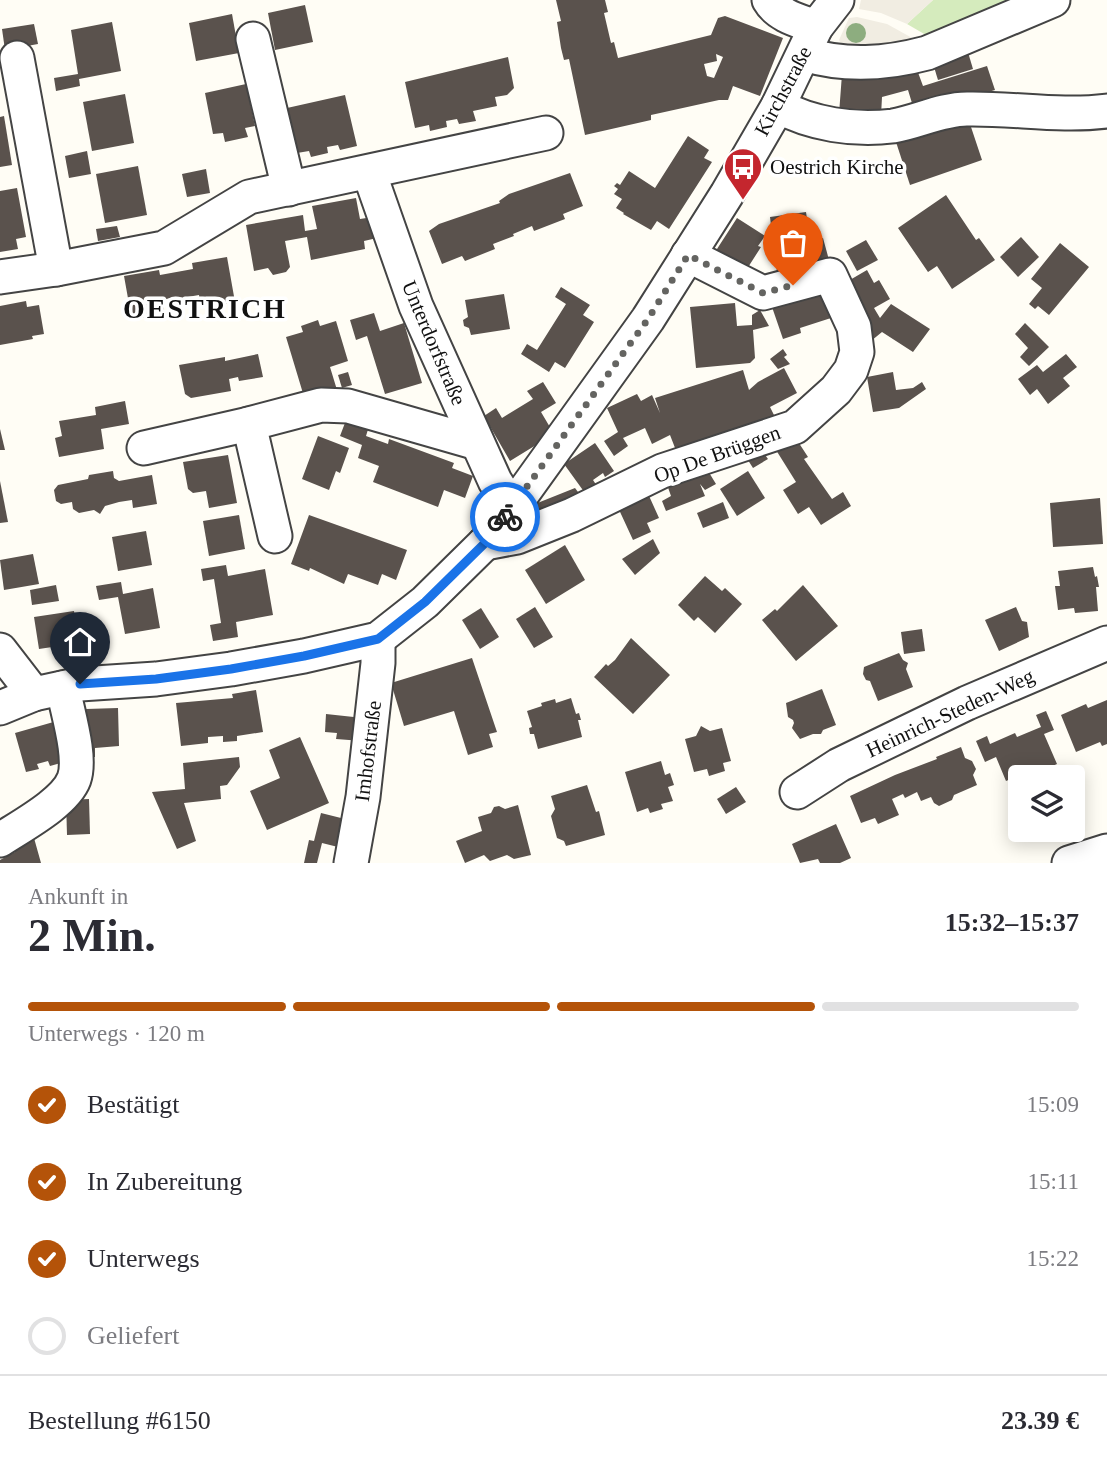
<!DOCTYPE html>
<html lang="de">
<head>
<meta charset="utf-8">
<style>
  body { margin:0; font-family:Georgia,serif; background:#f2f2f3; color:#2b2b33; height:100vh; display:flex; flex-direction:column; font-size:26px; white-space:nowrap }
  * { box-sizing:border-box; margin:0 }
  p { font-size:23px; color:#7c7c81 }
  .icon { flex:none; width:38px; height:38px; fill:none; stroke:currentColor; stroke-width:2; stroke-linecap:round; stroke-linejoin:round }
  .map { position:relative; height:863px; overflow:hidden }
  .side { display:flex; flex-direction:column; background:#fff; flex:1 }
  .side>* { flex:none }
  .fabs { position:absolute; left:1008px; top:765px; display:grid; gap:14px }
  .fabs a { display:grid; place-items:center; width:77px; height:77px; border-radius:7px; background:#fff; box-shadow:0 4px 18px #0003; font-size:35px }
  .pin { position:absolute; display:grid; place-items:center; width:60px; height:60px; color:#fff; margin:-72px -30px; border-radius:50% 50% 50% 0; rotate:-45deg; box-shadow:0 0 7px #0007 }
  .pin .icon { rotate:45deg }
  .courier { position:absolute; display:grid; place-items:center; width:70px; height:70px; margin:-35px; border:5px solid #1a73e8; border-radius:50%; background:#fff; color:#222; box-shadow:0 2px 9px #0007 }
  .summary em { font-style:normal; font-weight:700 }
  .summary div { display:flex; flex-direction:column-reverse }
  .summary { display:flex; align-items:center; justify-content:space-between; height:119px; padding:0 28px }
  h1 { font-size:46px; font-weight:700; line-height:52px }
  .bar { display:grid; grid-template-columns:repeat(4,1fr); gap:10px 7px; align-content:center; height:84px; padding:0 28px }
  .bar i { height:9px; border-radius:5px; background:#e1e1e2 }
  .bar .on { background:#b45309 }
  .bar p { grid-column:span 4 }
  .line { display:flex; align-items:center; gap:18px; padding:0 28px; border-top:2px solid #e1e1e2 }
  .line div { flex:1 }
  ol { padding:0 28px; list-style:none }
  li { display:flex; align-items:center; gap:21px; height:77px }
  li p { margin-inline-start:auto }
  li .icon { padding:7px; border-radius:50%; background:#b45309; color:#fff; stroke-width:4 }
  li:last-child { color:#7c7c81 }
  li i { width:38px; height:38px; border:4px solid #e1e1e2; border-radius:50% }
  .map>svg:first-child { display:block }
</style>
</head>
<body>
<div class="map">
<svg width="1107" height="863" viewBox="0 0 1107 863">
  <rect width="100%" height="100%" fill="#fffdf5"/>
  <polygon fill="#d5ebbd" points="933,0 1012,0 926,35 907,24"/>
  <g fill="#f1ede2">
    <polygon points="861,0 933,0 907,24 881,13 859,9"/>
    <polygon points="857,17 887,24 914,39 851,50 842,45 839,40 849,18"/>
  </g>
  <g fill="#5a524d" fill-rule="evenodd">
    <path d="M556,0H605L608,12L604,13L611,43L614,42L618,58L711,35L718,18L725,16L783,38L760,96L733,86L728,100H719L651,115V120L585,135L569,59L564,60L561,48L557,22L561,21ZM716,54L723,57L714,78L707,76L704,64L717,61Z"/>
    <polygon points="305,5 313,42 275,50 268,13"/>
    <polygon points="232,14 239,53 196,61 189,23"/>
    <polygon points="112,22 121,71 79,79 80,86 56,91 54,78 78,74 71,30"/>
    <polygon points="34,24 38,44 5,50 2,29"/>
    <polygon points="967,49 973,69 938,80 934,67"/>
    <polygon points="508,57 514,88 507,95 495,97 497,106 473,111 476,121 459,124 457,119 446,121 447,127 430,131 429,125 415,128 405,82"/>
    <polygon points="987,66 995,90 915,113 908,90 882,97 881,116 839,114 842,74 916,67 923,86"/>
    <polygon points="246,84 255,126 245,128 248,137 225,142 223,133 213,134 205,93"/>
    <polygon points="125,94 134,143 92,151 83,102"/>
    <polygon points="345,95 357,146 340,150 338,145 327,147 328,153 311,157 309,151 297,153 287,108"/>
    <polygon points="4,116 12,165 0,167 0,117"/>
    <polygon points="968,118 982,160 910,185 896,142"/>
    <polygon points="688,136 709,150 704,158 712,162 669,229 657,221 651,230 623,214 624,213 616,208 622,199 614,194 618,189 614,186 617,183 620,185 629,171 655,188"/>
    <polygon points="87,151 91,174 69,178 65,156"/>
    <polygon points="138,166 147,215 105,223 96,174"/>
    <polygon points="206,169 210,193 187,197 182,174"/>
    <polygon points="570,173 583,206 563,214 565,219 534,231 532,226 513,234 514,236 493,244 495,249 465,261 462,256 442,264 429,231 439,224 500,203 499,201 509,194"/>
    <polygon points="17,188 26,237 16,239 18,249 0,252 0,191"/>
    <polygon points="946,195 976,240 979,238 995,260 952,289 937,266 928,272 898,228"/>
    <polygon points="356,198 360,219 373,217 377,238 364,241 365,249 311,260 307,237 285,241 290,267 286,272 273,275 268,268 254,271 246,225 303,215 305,231 317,229 312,206"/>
    <polygon points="806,212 814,267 777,272 770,217"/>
    <polygon points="737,218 765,236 758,246 761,247 745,272 718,256 717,249"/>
    <polygon points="117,226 120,237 98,241 96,229"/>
    <polygon points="1021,237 1039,257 1018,277 1000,257"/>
    <polygon points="823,238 829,260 817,263 812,241"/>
    <polygon points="866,240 878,260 857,271 846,251"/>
    <polygon points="1060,243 1089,267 1049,315 1038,306 1035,309 1029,304 1042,288 1031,279"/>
    <polygon points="227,257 235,302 205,307 200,303 199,295 176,299 175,297 162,300 165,314 137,319 131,315 124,276 159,270 160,275 193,269 192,263"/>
    <polygon points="867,270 874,283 879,280 890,299 874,308 880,318 891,304 930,329 913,352 882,332 871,341 843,284"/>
    <polygon points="561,287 590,305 583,315 594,322 565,368 555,362 549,372 521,354 527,344 537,350 566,304 555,297"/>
    <polygon points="821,289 831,318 800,328 801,333 783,339 772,307"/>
    <polygon points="504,294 510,329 471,335 469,328 464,326 463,320 468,317 465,300"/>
    <polygon points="26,301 27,307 39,305 44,334 32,336 33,339 0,345 0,306"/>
    <polygon points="735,303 737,326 752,325 752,315 760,310 769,326 753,330 755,358 750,363 696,368 690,307"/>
    <polygon points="374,313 380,331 404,323 422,383 385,394 367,336 356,340 350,320"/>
    <polygon points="318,320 320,326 336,321 348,361 330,367 337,390 305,400 286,337 303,332 301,326"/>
    <polygon points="1025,323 1049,347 1029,366 1020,357 1028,348 1015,334"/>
    <polygon points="783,349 787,355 784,357 790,364 778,369 770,359"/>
    <polygon points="258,354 263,377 239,381 238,377 229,379 231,391 191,398 185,394 179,365 225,357 225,361"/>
    <polygon points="1066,354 1077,367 1063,378 1070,386 1048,404 1037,389 1030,395 1018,379 1037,365 1043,372"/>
    <polygon points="784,368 797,393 770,407 777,421 677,453 670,435 652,444 645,428 623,438 628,446 614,456 604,441 618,432 607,408 637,394 641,401 652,395 660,413 655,398 743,370 749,390 758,382"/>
    <polygon points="348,372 352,385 342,388 338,375"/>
    <polygon points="893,372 896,390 913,388 922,382 926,389 899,408 873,412 867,377"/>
    <polygon points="543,382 556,403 541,412 554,434 510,461 484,416 496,408 502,418 533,399 527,391"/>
    <polygon points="125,401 129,424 101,429 104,449 59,457 55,438 62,436 59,421 96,415 95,407"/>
    <polygon points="348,415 370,423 366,436 388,444 389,439 454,463 452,468 473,476 465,498 444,490 438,507 373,482 379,466 358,458 362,445 340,436"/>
    <polygon points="0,429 5,450 0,450"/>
    <polygon points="318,436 349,448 340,473 336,471 329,490 302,479"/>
    <polygon points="795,437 808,457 804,459 832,499 843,492 851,506 821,525 809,507 798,514 783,490 796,482 776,450"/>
    <polygon points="595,443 614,471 605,477 603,473 593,480 603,495 590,500 564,464"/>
    <polygon points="760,448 768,459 753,468 746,457"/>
    <polygon points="228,455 237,503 209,508 206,491 193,493 188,489 183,462"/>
    <polygon points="705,466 716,484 705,490 700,484 705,496 666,511 662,501 671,496 665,479"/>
    <polygon points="113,471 114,478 119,481 152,475 157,504 133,508 132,500 119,502 105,506 100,514 94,510 79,513 73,509 72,502 61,504 56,501 54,490 58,485 88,479 89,475"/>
    <polygon points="748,471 765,498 737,516 720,489"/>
    <polygon points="0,481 8,522 0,523"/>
    <polygon points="645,487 659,518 647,523 651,532 633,540 615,501"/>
    <polygon points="575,488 581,496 533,517 530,506"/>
    <polygon points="1100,498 1103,544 1053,547 1050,503"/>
    <polygon points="723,502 729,518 703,528 697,513"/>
    <polygon points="239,515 245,549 209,556 203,521"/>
    <polygon points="309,515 407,550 396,580 382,574 378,585 348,574 344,584 310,568 309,571 291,564"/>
    <polygon points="146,531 152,565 118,571 112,537"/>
    <polygon points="653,539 660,553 635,575 622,559"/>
    <polygon points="565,545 585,580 546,604 525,570"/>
    <polygon points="33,554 39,584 4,590 0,560"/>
    <polygon points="226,565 228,576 265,569 273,615 236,622 238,637 213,641 210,625 221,623 214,579 203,581 201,569"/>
    <polygon points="1093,567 1095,577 1097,576 1099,587 1096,587 1098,611 1075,613 1074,608 1058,610 1055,586 1060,586 1058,571"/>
    <polygon points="705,576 722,591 725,588 742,604 715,633 698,617 694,621 678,605"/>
    <polygon points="121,582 123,594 153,588 160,628 125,634 118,597 99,600 96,586"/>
    <polygon points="56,585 59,601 32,605 30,590"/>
    <polygon points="803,585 838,626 796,661 762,620 775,609 777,611"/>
    <polygon points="535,607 553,637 534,648 516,619"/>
    <polygon points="1016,607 1022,621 1027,622 1029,637 999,651 985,620"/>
    <polygon points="481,608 499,637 480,649 462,620"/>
    <polygon points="74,611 76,627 70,628 72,644 39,649 34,617"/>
    <polygon points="90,618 94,640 83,642 79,620"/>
    <polygon points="922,629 925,651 904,654 901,632"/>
    <polygon points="631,638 670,675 633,714 594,677 606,664 608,666 615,660"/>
    <polygon points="899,653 903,660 908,663 906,669 913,687 878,701 870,681 866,680 863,674 864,667"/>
    <polygon points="472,658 497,732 489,734 493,747 468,755 454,711 404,726 391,683"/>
    <polygon points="822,689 836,725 823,730 821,734 813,734 800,739 792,728 794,723 793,720 788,717 786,703"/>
    <polygon points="256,690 263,732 237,736 237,741 223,742 223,736 208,737 208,743 181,746 176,703 233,698 232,694"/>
    <polygon points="571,698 576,714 579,713 581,720 578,720 582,737 538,749 534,734 530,734 529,728 532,727 527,711 542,706 541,703 555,699 556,703"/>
    <polygon points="1107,700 1107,744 1102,746 1100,742 1076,752 1061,715 1086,704 1088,708"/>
    <polygon points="118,708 119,746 95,748 95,757 89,757 86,709"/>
    <polygon points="1046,711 1054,730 1044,734 1057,764 1032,775 1030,771 1006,781 996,757 985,762 976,741 987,736 990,744 1015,733 1017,737 1041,727 1036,715"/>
    <polygon points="326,714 363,718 362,741 336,739 337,733 325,732"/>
    <polygon points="57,721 68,761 50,766 48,761 37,764 39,769 26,772 15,733"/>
    <polygon points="701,726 710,731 722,728 731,761 723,763 725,771 709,776 707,769 694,772 685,739 696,736"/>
    <polygon points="300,737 329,803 267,830 250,791 280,778 269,750"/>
    <polygon points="961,747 965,758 972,761 976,769 973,775 977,785 954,795 952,800 939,806 934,803 931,797 921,801 917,792 905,798 903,794 892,799 899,815 878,824 875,818 861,823 850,796 895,775 937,759 936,757"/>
    <polygon points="239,757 240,767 227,785 220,786 221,799 184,803 196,841 177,849 152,792 185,789 183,763"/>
    <polygon points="661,761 665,775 670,773 674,785 668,787 673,801 661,804 663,809 650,813 648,808 637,812 625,772"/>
    <polygon points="587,785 596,812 599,811 605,835 566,846 564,841 557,838 551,816 555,809 551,796"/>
    <polygon points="736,787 746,802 726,814 717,799"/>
    <polygon points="89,799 90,834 67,835 66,800"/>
    <polygon points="518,805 531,855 514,859 507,855 490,861 484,855 465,863 456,841 482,831 478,817 491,813 494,807 499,806 505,809"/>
    <polygon points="321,813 349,820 342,848 322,843 317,863 304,863 309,840 314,841"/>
    <polygon points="836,824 851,858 840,863 820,863 818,859 800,863 792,844"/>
    <polygon points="34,838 41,863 0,863 0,860 15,852 13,848"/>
  </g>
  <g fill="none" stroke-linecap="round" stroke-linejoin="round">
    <g stroke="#444" stroke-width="37">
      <g id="minor">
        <path d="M769,0C778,16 800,21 816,27"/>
        <polyline points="253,39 289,189"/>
        <path d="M804,54C846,67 886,64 927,53L1053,0"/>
        <polyline points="17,58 56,269"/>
        <path d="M778,106C811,124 854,131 893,126C917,122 942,109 967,109C1014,108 1060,117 1107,111"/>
        <polyline points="369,172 416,306 495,481 512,508"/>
        <polyline points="0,277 56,269 164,248 249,197 546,133"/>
        <polyline points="144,448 249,424"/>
        <polyline points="275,536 249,424 321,405 348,406 477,443"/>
        <polyline points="485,543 517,537 572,515 662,471 795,427 836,390 851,370 857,352 854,327 830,275 763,293 688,255"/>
        <polyline points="0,650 34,694"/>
        <polyline points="0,708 34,694 80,684 156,679 231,669 304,656 378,639 425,602 485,543 500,525 648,319 727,194 778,106 816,27 837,0"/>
        <polyline points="797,792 839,765 967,703 1107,643"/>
        <path d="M0,840C21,826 65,803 74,779C82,757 67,711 63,688"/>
        <polyline points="351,863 363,797 378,663 378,639"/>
        <polyline points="1069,863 1107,851"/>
      </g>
    </g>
    <use href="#minor" stroke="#fff" stroke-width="33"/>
  </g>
  <circle fill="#8dad7f" cx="856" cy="33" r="10"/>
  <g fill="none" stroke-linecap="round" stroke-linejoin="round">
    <polyline stroke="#646461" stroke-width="7" stroke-dasharray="0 12.6" points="505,517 648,319 688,255 763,293 793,285"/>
    <polyline stroke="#1a73e8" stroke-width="9" points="80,684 156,679 231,669 304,656 378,639 425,602 485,543 505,517"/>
  </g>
  <defs>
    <g id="bus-pin" transform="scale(2.0125)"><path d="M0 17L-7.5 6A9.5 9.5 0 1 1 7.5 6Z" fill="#c4262e" stroke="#fff"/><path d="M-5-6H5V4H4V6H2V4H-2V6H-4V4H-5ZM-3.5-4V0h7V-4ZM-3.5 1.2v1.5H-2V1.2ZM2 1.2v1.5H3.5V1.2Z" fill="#fff"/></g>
  </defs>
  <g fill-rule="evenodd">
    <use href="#bus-pin" x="743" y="167"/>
  </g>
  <g text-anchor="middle" stroke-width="7" stroke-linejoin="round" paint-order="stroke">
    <g font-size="21" fill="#111" stroke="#fff">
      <text transform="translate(783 91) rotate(-62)" y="7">Kirchstraße</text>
      <text transform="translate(434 343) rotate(67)" y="7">Unterdorfstraße</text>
      <text transform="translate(717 454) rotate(-20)" y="7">Op De Brüggen</text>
      <text transform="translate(950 713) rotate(-25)" y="7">Heinrich-Steden-Weg</text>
      <text transform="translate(368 751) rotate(-83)" y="7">Imhofstraße</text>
    </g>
    <g font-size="21" fill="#111" stroke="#fff" text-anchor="start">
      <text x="770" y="174">Oestrich Kirche</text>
    </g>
    <g font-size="28" font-weight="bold" letter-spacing="2" fill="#111" stroke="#fff">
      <text x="205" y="318">OESTRICH</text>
    </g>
  </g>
</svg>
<div class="fabs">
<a><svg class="icon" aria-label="layers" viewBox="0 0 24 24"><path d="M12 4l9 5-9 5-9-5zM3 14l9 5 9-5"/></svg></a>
</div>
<div class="pin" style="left:793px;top:285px;background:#ea580c"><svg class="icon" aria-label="bag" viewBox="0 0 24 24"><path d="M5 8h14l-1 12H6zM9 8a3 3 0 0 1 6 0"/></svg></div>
<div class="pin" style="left:80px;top:684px;background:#1f2937"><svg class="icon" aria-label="home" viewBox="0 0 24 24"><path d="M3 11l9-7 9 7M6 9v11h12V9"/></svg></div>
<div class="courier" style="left:505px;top:517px"><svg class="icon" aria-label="bike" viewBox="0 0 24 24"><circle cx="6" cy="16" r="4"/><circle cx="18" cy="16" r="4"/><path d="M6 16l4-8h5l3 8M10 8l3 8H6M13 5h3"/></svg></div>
</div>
<section class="side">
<div class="summary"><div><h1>2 Min.</h1><p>Ankunft in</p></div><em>15:32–15:37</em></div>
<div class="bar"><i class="on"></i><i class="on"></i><i class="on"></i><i></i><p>Unterwegs · 120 m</p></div>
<ol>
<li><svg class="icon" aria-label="check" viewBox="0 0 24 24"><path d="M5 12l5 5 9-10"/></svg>Bestätigt<p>15:09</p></li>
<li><svg class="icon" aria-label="check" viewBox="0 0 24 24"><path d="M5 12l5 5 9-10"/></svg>In Zubereitung<p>15:11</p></li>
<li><svg class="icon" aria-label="check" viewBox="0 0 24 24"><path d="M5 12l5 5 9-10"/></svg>Unterwegs<p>15:22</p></li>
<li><i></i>Geliefert</li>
</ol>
<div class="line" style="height:91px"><div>Bestellung #6150</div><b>23.39 €</b></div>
</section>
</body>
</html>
